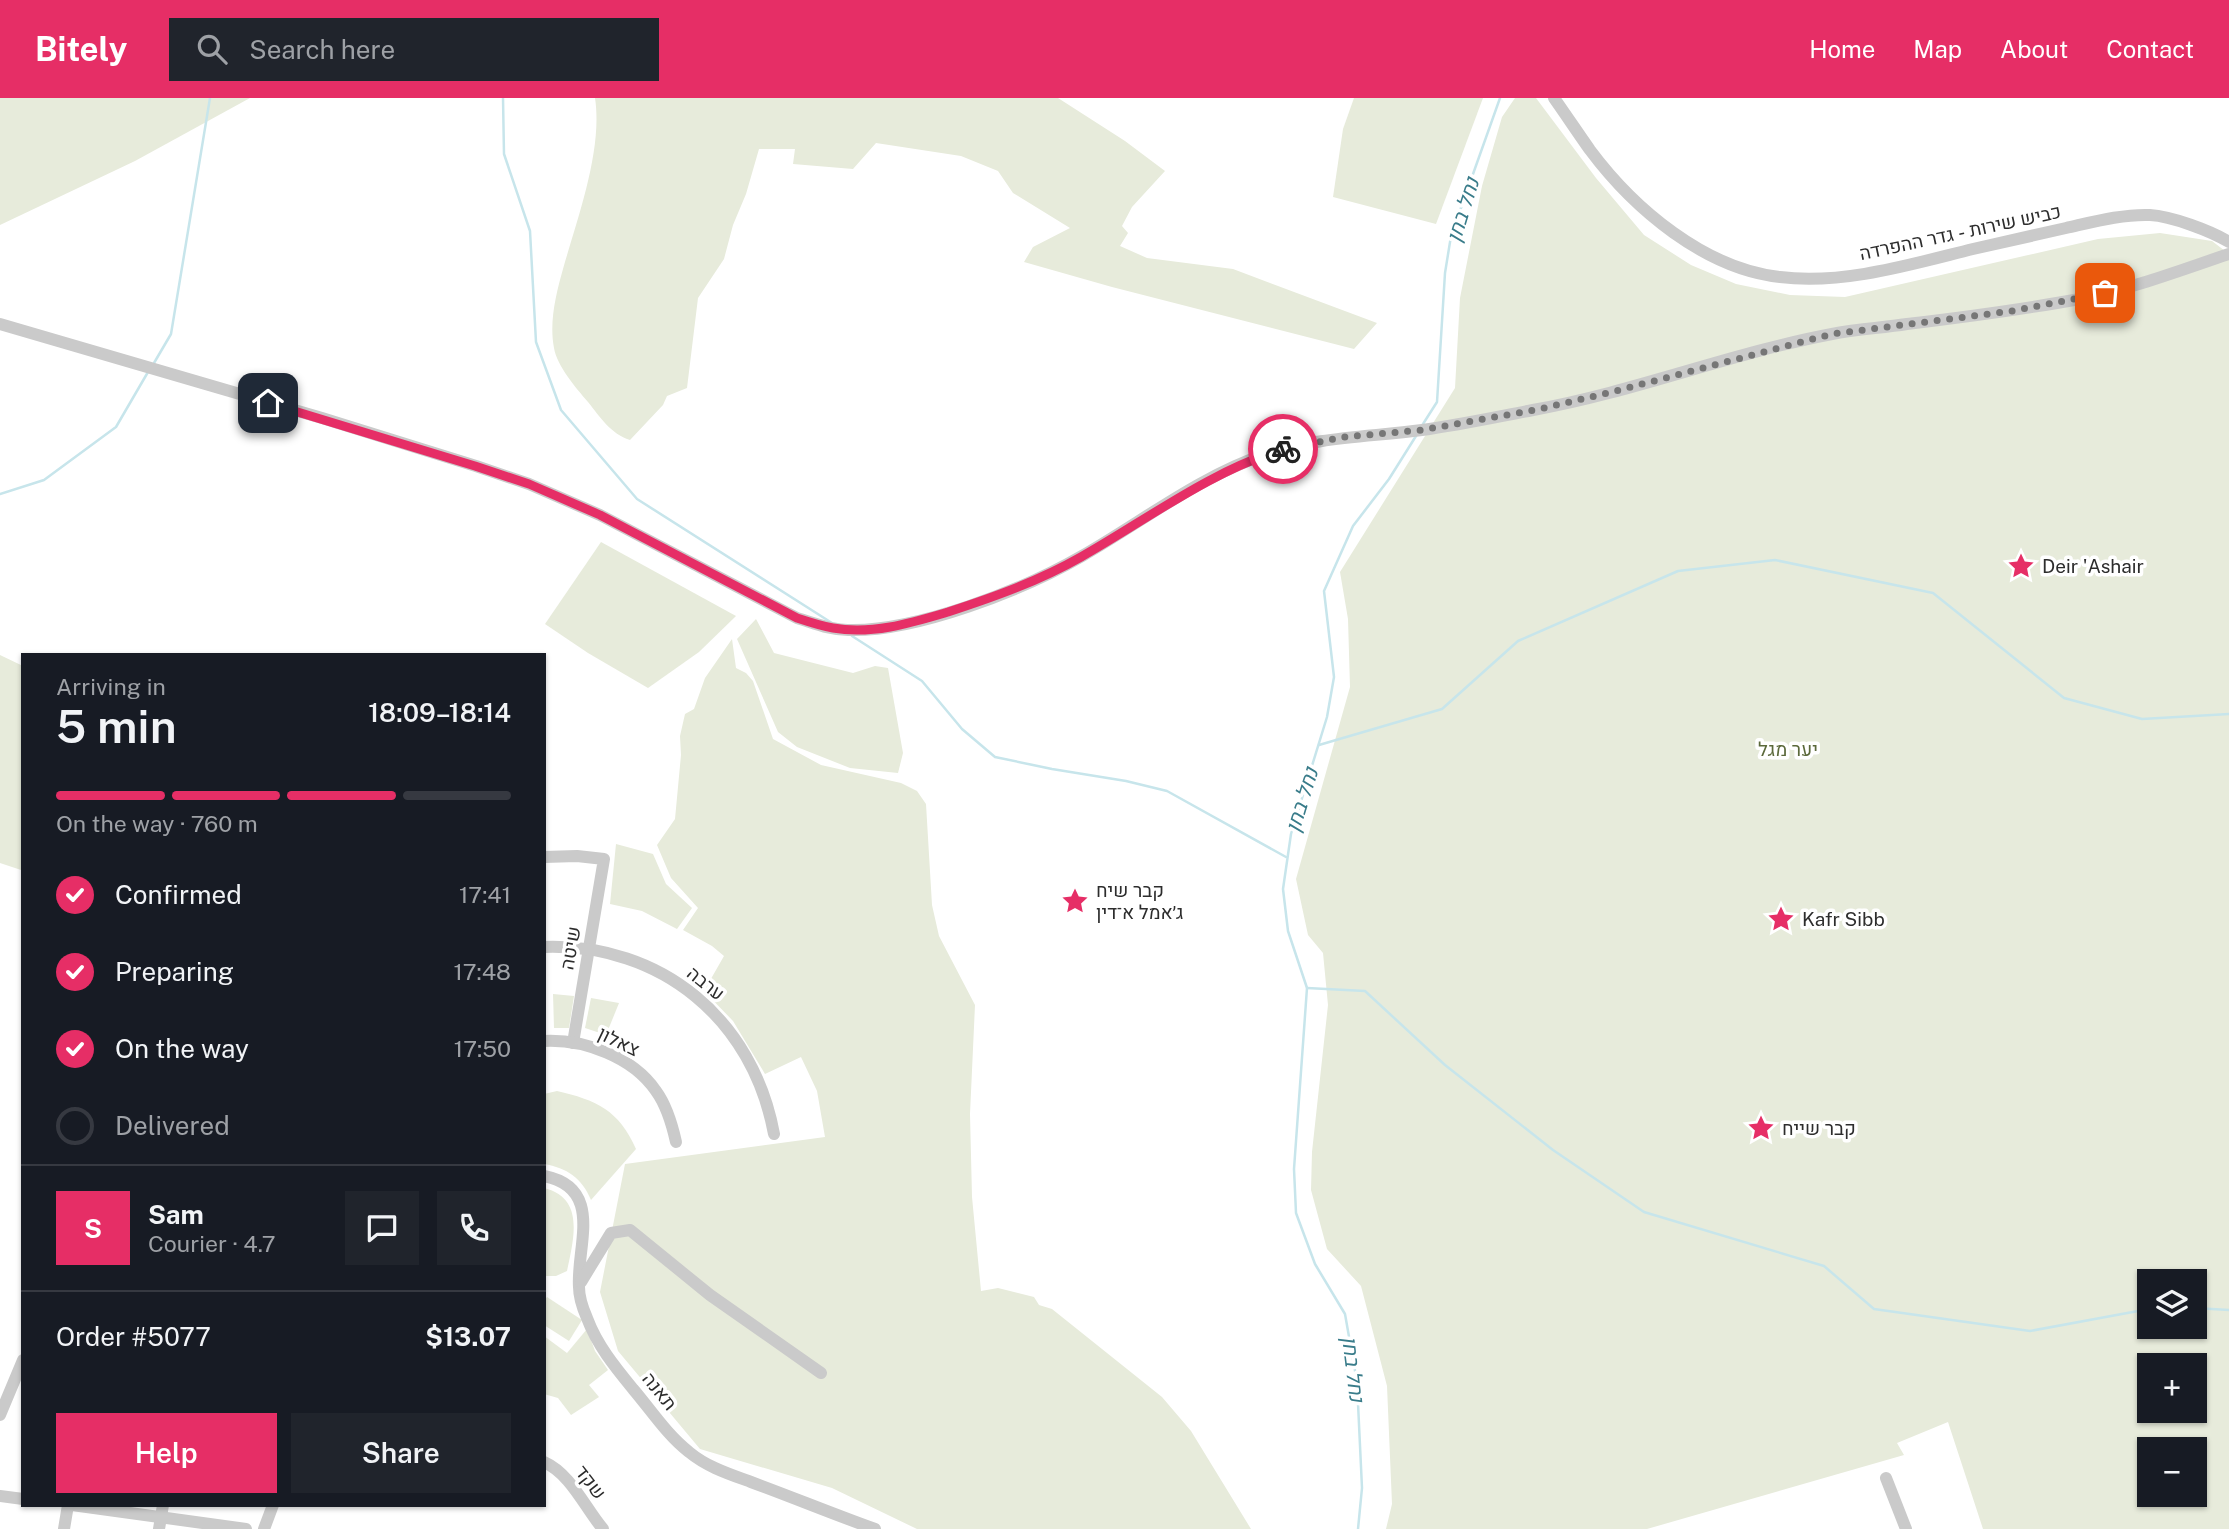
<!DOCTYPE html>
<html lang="en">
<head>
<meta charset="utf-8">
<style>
  body { margin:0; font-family:"Public Sans",Heebo,sans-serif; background:#20242c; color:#f1f3f6; height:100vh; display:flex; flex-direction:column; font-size:26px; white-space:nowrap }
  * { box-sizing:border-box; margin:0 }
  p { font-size:23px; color:#9ea1a6 }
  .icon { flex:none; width:38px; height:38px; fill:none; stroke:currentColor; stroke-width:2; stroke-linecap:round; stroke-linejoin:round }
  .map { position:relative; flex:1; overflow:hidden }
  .details { position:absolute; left:21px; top:555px; width:525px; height:854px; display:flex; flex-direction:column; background:#171b24; border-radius:0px; box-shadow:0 2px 5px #0004 }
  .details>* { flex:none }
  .controls { position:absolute; left:2137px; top:1171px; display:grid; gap:14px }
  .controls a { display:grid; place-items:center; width:70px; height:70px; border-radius:0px; background:#171b24; box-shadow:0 2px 5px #0004; font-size:35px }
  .pin { position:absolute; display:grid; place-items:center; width:60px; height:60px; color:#fff; margin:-30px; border-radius:14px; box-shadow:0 4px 10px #0006 }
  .courier { position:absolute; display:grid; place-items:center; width:70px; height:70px; margin:-35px; border:5px solid #e62e66; border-radius:50%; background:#fff; color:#222; box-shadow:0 2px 9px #0007 }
  .head em { font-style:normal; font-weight:600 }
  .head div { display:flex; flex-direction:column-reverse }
  .head { display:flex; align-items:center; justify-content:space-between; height:119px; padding:0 35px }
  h1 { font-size:46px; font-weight:600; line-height:52px }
  .bar { display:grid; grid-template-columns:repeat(4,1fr); gap:10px 7px; align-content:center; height:84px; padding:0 35px }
  .bar i { height:9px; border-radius:5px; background:#363941 }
  .bar .selected { background:#e62e66 }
  .bar p { grid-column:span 4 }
  .line { display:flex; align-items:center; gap:18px; padding:0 35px; border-top:2px solid #363941 }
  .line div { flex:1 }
  .round { display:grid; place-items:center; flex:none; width:74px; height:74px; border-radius:0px; background:#20242c }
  ol { padding:0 35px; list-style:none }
  li { display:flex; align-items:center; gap:21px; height:77px }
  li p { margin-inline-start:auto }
  li .icon { padding:7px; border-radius:50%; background:#e62e66; color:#fff; stroke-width:4 }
  li:last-child { color:#9ea1a6 }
  li i { width:38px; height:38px; border:4px solid #363941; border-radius:50% }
  .cta { display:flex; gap:14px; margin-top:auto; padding:14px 35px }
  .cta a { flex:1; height:80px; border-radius:0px; background:#e62e66; color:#fff; font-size:28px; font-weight:600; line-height:80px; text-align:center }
  .cta a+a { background:#20242c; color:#f1f3f6 }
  header { display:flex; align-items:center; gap:42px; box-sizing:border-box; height:98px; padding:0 35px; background:#e62e66; color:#fff }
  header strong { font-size:33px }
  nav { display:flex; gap:38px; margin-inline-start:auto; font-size:24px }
  .search { width:490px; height:63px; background:#20242c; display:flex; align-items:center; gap:18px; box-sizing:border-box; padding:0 24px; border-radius:0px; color:#9ea1a6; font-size:26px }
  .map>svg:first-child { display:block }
</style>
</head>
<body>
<header>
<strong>Bitely</strong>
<div class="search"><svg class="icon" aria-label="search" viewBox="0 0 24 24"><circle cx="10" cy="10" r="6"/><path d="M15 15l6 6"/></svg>Search here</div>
<nav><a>Home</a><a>Map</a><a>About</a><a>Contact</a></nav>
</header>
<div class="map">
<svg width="2229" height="1431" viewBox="0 0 2229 1431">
  <rect width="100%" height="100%" fill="#fff"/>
  <g fill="#e7ebdb" fill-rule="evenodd">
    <polygon points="0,0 250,0 135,63 0,127"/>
    <path d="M595,0H1058L1125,43L1165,73L1132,109L1122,128L1128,135L1120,148L1147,160L1233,171L1377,225L1354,251L1112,189L1024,164L1033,149L1070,130L1013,95L998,73L961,58L876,45L853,71L793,66L795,51H759L746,96L733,127L724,161L698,200L687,290L667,298L663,307L630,342C611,336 600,319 588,304C576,290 557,268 554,250C549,224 556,196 563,171C577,121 603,52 595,0Z"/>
    <polygon points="1354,0 1483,0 1436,126 1333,99 1343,31"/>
    <path d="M1515,0H1536L1596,80L1644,137L1691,167L1736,186L1790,197L1845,199L2098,141L2160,135L2212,143L2229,156V1431H1983L1948,1324L1897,1345L1904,1357L1647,1431H1386L1392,1406L1387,1288L1361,1188L1327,1151L1311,1092L1312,1054L1328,907L1323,855L1308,837L1296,781L1350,589L1348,521L1340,474L1455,290L1460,200L1482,88L1502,19ZM2149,1183H2194V1228H2149ZM2149,1267H2194V1312H2149ZM2149,1351H2194V1396H2149Z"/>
    <polygon points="601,444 736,518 699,554 648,590 588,555 545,526"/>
    <polygon points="756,521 774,555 853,575 875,568 888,570 903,655 898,675 850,670 797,649 778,634 737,541"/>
    <polygon points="732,541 736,570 746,575 753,583 773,641 821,667 901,685 917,693 926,706 932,807 939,838 975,907 970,1016 972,1099 981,1193 998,1190 1034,1199 1039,1207 1052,1211 1162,1299 1191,1333 1251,1431 917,1431 832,1390 700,1351 618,1253 600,1194 625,1066 825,1039 817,993 801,959 765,976 733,923 704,893 724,858 712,848 683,832 698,810 671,780 657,747 675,721 681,657 680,638 685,616 694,611 705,580"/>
    <polygon points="0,557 23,568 23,766 21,772 0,765"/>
    <polygon points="616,746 653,756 666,786 692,810 677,831 642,813 610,806"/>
    <polygon points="553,896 574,898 569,930 554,930"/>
    <polygon points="591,900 619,905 606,937 585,930"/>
    <path d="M557,993C596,1002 619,1012 636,1051L591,1102C582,1080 567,1070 544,1066V996Z"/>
    <path d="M544,1090C586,1100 573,1143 567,1173L556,1178H544Z"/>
    <polygon points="547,1199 582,1222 569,1243 544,1227 544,1203"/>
    <polygon points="587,1231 595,1253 608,1272 589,1287 599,1299 571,1317 558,1300 544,1296 544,1238 567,1255"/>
  </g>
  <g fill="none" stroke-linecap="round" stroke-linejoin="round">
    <g stroke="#c7e5eb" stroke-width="2.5">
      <polyline points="503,0 504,56 530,133 536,244 561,312 637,401 832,525"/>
      <polyline points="154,265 171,236 210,0"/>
      <polyline points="1423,326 1437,304 1445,175 1451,138 1500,0"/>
      <polyline points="0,396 44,382 116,329 148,274"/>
      <polyline points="852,538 922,583 962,631 995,659 1052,671 1126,683 1167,693 1286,759"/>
      <polyline points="1319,647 1442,611 1518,543 1678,473 1775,462 1933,495 2064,600 2142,621 2229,616"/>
      <polyline points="1307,890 1365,893 1445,967 1553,1052 1644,1114 1824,1168 1874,1211 2030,1233 2149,1211"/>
      <polyline points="2194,1210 2229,1212"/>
      <polyline points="1358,1431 1362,1390 1357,1284 1345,1216 1315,1166 1296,1115 1294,1071 1307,890 1288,833 1283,791 1291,736 1327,619 1334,579 1324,493 1353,428 1389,381 1416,338"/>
    </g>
    <g stroke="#cacaca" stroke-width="12">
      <path d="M1554,0C1566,17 1578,35 1590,52C1634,111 1705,171 1780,179C1843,187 1912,166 1973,151C2004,144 2035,137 2066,130C2093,124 2122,116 2150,117C2171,118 2211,133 2229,144"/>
      <path d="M0,226L322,320L476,368L529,386L600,417L797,520C814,525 830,532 848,532C916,534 1023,492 1082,458C1143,423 1200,378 1266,356C1317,339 1369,339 1422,332C1459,327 1496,319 1533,312C1634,294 1731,255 1832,236C1856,231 1882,230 1907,226C1966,219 2026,211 2085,200C2134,190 2181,172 2229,156"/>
      <polyline points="544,759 577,758 604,761 573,945"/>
      <path d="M544,849C662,845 753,922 774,1036"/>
      <path d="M544,943C584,941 633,959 656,993C667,1008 672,1026 676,1044"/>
      <path d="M544,1078C605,1090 576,1149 579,1189C579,1199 583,1211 587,1220C597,1247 615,1269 633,1291C651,1312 667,1337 689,1354C707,1369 729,1376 751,1384C792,1399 833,1416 875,1431"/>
      <polyline points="581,1184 611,1135 630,1132 710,1197 821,1275"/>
      <polyline points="0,1317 23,1262"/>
      <path d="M544,1364C571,1376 585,1410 603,1431"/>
      <polyline points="1886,1380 1906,1431"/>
      <polyline points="0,1398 23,1401"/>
      <polyline points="72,1407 246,1431"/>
      <polyline points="64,1431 68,1407"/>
      <polyline points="159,1431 163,1407"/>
      <polyline points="264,1431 273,1407"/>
    </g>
  </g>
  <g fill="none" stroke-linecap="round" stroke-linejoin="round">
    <polyline stroke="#767676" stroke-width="7" stroke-dasharray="0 12.6" points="1283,351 1344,339 1422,332 1540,311 1616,293 1832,236 2012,213 2105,195"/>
    <path stroke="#e62e66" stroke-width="9" d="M268,305L475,368L529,386L600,417L797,520C809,524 821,528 833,530C872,537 911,525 948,514C994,499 1039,483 1081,459C1148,421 1209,374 1283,351"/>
  </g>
  <defs>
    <g id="sight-bare" transform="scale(2.1)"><path d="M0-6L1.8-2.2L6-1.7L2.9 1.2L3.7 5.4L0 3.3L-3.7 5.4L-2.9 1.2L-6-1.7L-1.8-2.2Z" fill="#e62e66" stroke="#fff" stroke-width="2.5" paint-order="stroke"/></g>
  </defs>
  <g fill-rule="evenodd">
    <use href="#sight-bare" x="2021" y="468"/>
    <use href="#sight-bare" x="1075" y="803"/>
    <use href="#sight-bare" x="1781" y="821"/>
    <use href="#sight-bare" x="1761" y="1030"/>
  </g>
  <g text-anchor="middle" stroke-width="7" stroke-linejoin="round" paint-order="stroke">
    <g font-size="19" fill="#2d2d2d" stroke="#fff">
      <text transform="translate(1960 134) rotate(-12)" y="7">כביש שירות - גדר ההפרדה</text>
      <text transform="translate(570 850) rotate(-80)" y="7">שיטה</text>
      <text transform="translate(706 885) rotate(39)" y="7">ערבה</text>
      <text transform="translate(619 943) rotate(26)" y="7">צאלון</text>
      <text transform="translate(660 1293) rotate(51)" y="7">תאנה</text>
      <text transform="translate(591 1384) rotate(52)" y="7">שקד</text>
    </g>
    <g font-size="19" fill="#2d2d2d" stroke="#fff" text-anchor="start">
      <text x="2042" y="475">Deir 'Ashair</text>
      <text x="1096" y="799">קבר שיח<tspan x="1096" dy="22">ג׳אמל א־דין</tspan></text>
      <text x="1802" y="828">Kafr Sibb</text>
      <text x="1782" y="1037">קבר שייח</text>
    </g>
    <g font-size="19" fill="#5b693b" stroke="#fff">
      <text x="1788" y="658">יער מגל</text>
    </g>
    <g font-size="21" font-style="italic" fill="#397c8a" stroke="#fff">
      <text transform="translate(1463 112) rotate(-73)" y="7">נחל בחן</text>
      <text transform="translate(1302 702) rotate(-73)" y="7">נחל בחן</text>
      <text transform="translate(1353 1271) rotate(83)" y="7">נחל בחן</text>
    </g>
  </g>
</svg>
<div class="controls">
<a><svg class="icon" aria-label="layers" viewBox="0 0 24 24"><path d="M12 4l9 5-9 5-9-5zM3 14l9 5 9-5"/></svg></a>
<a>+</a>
<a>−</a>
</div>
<div class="pin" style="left:2105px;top:195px;background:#ea580c"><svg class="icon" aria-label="bag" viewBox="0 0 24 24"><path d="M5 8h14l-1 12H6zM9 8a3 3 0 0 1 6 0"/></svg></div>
<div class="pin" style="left:268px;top:305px;background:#1f2937"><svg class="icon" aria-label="home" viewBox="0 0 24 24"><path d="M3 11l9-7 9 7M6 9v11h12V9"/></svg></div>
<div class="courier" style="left:1283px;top:351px"><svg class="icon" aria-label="bike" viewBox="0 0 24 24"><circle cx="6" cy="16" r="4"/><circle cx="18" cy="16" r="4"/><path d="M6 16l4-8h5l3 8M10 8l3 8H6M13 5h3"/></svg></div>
<section class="details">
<div class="head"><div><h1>5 min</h1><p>Arriving in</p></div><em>18:09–18:14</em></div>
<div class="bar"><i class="selected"></i><i class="selected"></i><i class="selected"></i><i></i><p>On the way · 760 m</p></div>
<ol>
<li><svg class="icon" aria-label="check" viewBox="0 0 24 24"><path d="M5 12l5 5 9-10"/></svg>Confirmed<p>17:41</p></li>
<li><svg class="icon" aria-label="check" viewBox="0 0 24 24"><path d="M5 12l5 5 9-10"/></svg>Preparing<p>17:48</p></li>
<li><svg class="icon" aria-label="check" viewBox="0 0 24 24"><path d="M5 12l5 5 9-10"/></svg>On the way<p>17:50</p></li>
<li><i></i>Delivered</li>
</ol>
<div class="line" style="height:126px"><b class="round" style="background:#e62e66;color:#fff">S</b><div><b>Sam</b><p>Courier · 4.7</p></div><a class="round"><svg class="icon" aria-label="chat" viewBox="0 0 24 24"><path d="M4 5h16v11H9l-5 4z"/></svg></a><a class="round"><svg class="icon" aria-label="phone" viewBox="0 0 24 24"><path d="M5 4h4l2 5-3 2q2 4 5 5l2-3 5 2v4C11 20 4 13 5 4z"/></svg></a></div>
<div class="line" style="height:91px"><div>Order #5077</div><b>$13.07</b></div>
<div class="cta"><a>Help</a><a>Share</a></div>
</section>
</div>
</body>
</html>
